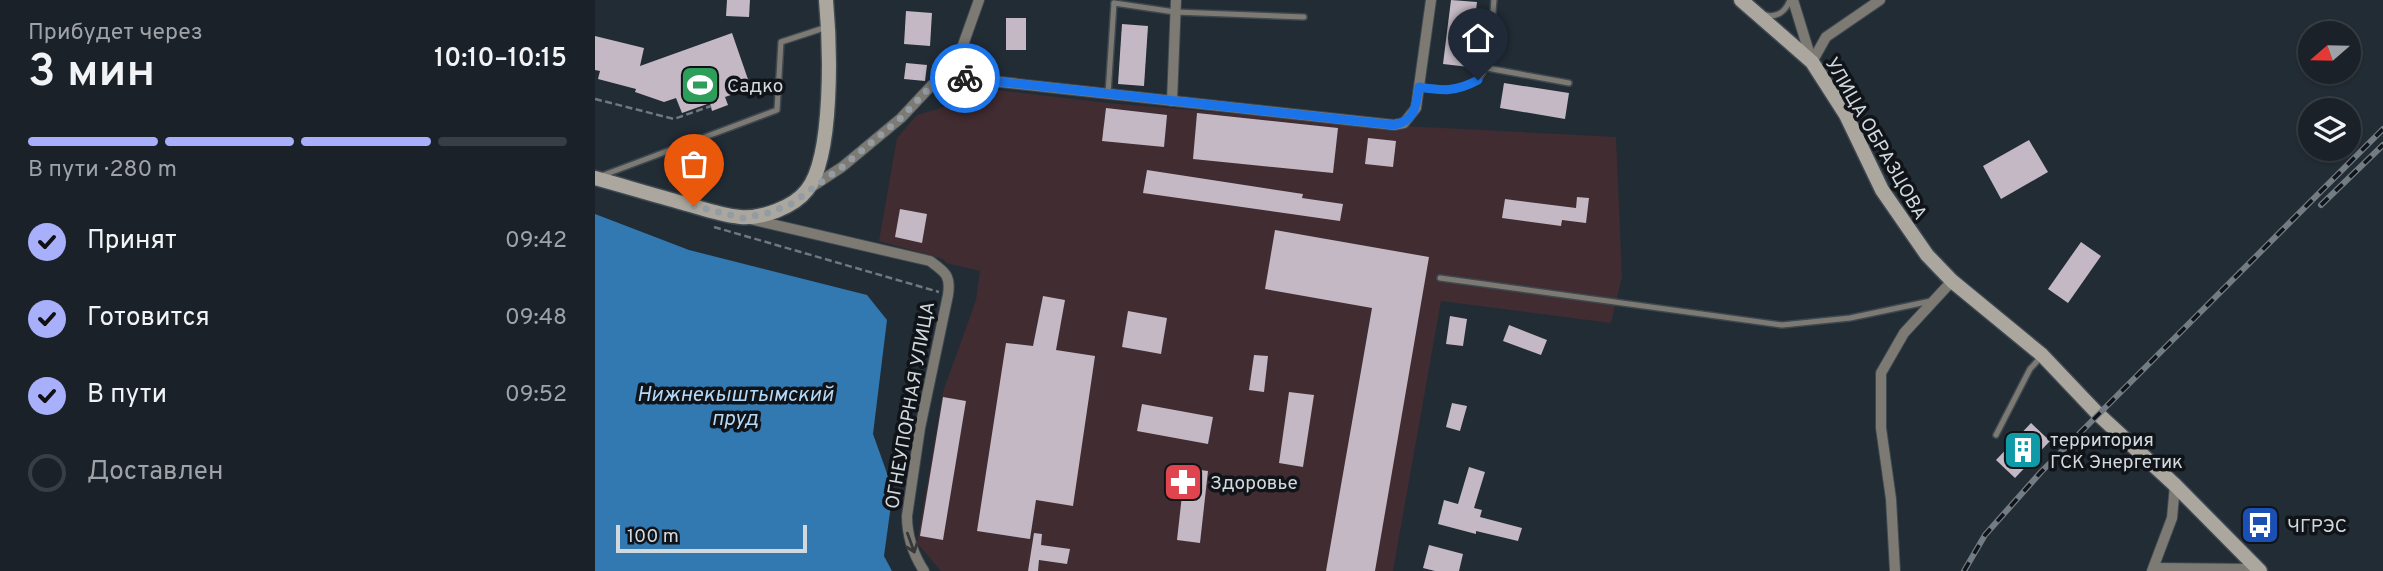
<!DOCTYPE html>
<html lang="ru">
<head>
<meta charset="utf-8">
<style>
  body { margin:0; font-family:Overpass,sans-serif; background:#232930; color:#f1f3f6; height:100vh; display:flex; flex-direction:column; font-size:26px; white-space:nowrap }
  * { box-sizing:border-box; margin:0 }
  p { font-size:23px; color:#9fa3a8 }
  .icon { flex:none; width:38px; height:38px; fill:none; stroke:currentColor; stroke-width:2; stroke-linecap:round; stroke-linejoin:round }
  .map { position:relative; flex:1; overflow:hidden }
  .drawer { display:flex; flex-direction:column; background:#1a2128; width:595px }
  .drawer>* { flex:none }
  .needle { width:46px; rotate:250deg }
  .tools { position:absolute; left:1703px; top:21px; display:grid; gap:14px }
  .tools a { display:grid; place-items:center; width:63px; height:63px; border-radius:50%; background:#1a2128; box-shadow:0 2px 5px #0004,0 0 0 2px #383e45; font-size:35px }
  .scale { position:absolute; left:21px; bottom:18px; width:191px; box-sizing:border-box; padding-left:7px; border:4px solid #d2d9de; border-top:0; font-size:19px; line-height:24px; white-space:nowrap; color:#d2d9de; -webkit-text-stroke:5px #101418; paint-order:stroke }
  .pin { position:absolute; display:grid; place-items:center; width:60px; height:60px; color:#fff; margin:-72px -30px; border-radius:50% 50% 50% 0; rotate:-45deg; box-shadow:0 0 7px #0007 }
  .pin .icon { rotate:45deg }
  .courier { position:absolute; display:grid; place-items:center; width:70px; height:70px; margin:-35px; border:5px solid #1a73e8; border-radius:50%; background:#fff; color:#222; box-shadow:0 2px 9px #0007 }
  .headline em { font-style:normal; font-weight:600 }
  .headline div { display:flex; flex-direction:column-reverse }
  .headline { display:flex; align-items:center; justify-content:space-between; height:119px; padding:0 28px }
  h1 { font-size:46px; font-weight:600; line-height:52px }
  .bar { display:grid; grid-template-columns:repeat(4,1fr); gap:10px 7px; align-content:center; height:84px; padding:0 28px }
  .bar i { height:9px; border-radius:5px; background:#383e45 }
  .bar .selected { background:#a8b0fc }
  .bar p { grid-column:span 4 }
  ol { padding:0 28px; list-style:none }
  li { display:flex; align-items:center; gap:21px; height:77px }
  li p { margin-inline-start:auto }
  li .icon { padding:7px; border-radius:50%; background:#a8b0fc; color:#111; stroke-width:4 }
  li:last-child { color:#9fa3a8 }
  li i { width:38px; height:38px; border:4px solid #383e45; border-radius:50% }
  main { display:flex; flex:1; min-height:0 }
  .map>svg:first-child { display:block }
</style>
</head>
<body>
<main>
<section class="drawer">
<div class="headline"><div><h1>3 мин</h1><p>Прибудет через</p></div><em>10:10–10:15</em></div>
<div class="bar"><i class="selected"></i><i class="selected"></i><i class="selected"></i><i></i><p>В пути · 280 m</p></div>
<ol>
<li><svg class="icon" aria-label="check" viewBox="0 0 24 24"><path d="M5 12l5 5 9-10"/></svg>Принят<p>09:42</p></li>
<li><svg class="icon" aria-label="check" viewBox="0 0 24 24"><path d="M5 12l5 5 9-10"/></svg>Готовится<p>09:48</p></li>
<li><svg class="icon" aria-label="check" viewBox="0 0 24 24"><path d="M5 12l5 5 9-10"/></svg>В пути<p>09:52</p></li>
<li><i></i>Доставлен</li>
</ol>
</section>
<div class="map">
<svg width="1788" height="571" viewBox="0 0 1788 571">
  <rect width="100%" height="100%" fill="#222c35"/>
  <polygon fill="#402c31" points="375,87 513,103 749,123 1021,137 1027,277 1016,323 846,301 798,571 346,571 322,543 348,392 381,300 385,271 351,263 348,259 284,241 302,138 322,115 352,106"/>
  <polygon fill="#3278b1" points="0,214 94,250 272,295 292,320 278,434 298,490 289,556 297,571 0,571"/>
  <g fill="#c3b8c3">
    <polygon points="132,0 155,0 154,17 131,16"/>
    <polygon points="856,0 882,2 874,67 848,64"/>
    <polygon points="311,11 337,13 335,46 309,44"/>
    <rect x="411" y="18" width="20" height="32"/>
    <polygon points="527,24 553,26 549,86 523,84"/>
    <polygon points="137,33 156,88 130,97 133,105 117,111 115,103 87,113 81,98 69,102 40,92 41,89 3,79 5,71 0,70 0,36 49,48 45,66"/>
    <polygon points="311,63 332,65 330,81 309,79"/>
    <polygon points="909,83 974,93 970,119 905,108"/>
    <polygon points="511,108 572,115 569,147 507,141"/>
    <polygon points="602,113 743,128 738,173 598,159"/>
    <polygon points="773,138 801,141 798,167 770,164"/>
    <polygon points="1434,140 1453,172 1406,199 1388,166"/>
    <polygon points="552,170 708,194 707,198 748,204 745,221 548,193"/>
    <polygon points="982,197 994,198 991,223 967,220 966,226 907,218 910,199 981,208"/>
    <polygon points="305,209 332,214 327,243 300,237"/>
    <polygon points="680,230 834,257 780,571 731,571 777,308 670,289"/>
    <polygon points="1486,242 1506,256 1473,303 1453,289"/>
    <polygon points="448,296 470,300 461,350 500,356 478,506 441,500 435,539 382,531 411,343 438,346"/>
    <polygon points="533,311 572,318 566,354 527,347"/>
    <polygon points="855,316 872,319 868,346 851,344"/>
    <polygon points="914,325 952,340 946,355 908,341"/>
    <polygon points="659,355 673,356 669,392 654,390"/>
    <polygon points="694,392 719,395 708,467 684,463"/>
    <polygon points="348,397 371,401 348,540 325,536"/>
    <polygon points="857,403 872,406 865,431 851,427"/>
    <polygon points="547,404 618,417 613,444 542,431"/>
    <polygon points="1436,423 1455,441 1420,478 1401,460"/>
    <polygon points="874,467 890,472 879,508 887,510 885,517 927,528 923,541 881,531 881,534 843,524 849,500 863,504"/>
    <polygon points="590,468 613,471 605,543 582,540"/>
    <polygon points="439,533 447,534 446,545 475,549 472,564 444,560 443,571 433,571"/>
    <polygon points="834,545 868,554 864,571 840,571 828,568"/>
  </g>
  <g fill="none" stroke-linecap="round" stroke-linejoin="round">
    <g stroke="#3e4850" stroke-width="8">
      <g id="lane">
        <polyline points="519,3 580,12 709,17"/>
        <path d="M1171,15C1183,18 1191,10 1195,0"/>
        <polyline points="892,68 974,83"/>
        <path d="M824,87C903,99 893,61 899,0"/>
        <polyline points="513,94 519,3"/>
        <polyline points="6,176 182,110 186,42 232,27"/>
        <polyline points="845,278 1187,325 1255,318 1336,301"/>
        <polyline points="1401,435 1435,369 1446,357"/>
      </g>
    </g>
    <g stroke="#3e4850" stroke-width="12">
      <g id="street">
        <polyline points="1198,0 1217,62 1231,37 1285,0"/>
        <polyline points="338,85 363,59 384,0"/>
        <polyline points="577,101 581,0"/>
        <polyline points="215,188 247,167 306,118 337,85 369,78 799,125 809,123 821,108 836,0"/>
        <path d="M155,219L335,261C350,272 356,275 353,295L325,428L312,516C312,536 318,554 329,571"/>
        <polyline points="1559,568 1663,569"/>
        <polyline points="1300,571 1296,499 1286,428 1286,373 1309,333 1357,281"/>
        <polyline points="1557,571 1577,518 1580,485"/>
      </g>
    </g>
    <g stroke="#3e4850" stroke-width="17">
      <g id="secondary">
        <polyline points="1146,0 1217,62 1251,115 1287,190 1332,255 1357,281 1447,355 1503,414 1580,485 1665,571"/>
        <path d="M0,178C29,186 58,195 88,203C106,208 125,215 145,217C167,219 199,207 212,190C239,156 235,43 231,0"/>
      </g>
    </g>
    <g stroke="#70787f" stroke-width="2.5" stroke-dasharray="7 3.5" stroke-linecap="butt">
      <polyline points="0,99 79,119 116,106"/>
      <polyline points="119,227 344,292"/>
    </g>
    <use href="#lane" stroke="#7d7a74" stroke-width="5"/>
    <use href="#street" stroke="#7d7a74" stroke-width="10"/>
    <use href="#secondary" stroke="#aba79e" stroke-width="14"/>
    <g stroke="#737b83" stroke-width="6">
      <g id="rail">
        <polyline points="1726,205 1788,145"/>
        <polyline points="1369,571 1390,535 1446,472 1788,129"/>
      </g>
    </g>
    <use href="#rail" stroke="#101418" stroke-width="3.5" stroke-dasharray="10" stroke-linecap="butt"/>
  </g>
  <defs><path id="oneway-shaft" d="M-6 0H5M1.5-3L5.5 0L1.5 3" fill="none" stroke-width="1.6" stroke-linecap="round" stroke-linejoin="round" transform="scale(1.75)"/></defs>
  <use stroke="#363838" href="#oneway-shaft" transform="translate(316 543) rotate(70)"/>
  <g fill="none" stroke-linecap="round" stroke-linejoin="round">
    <polyline stroke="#949ca3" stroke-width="7" stroke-dasharray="0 12.6" points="99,206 148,218 173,213 196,204 247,167 306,118 337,85 370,78"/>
    <path stroke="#1a73e8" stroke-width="9" d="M370,78L799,125C820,121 821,106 824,87C849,91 860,92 883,80"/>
  </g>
  <defs>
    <g id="stadium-square" transform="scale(2.0125)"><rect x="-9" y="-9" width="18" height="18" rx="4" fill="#2e9e5b" stroke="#101418"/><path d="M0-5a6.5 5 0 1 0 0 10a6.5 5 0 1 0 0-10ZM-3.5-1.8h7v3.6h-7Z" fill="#fff"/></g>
    <g id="building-square" transform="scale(2.0125)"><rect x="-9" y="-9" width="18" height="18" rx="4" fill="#0f9aa8" stroke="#101418"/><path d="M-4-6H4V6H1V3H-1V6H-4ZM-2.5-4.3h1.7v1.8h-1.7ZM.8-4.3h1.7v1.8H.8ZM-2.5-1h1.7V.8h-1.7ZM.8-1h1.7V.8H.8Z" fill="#fff"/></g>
    <g id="pharmacy-square" transform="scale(2.0125)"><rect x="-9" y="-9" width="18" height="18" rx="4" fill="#e0444e" stroke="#101418"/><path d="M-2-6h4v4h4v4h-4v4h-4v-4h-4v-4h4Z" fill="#fff"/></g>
    <g id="bus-square" transform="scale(2.0125)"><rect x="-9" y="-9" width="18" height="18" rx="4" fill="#1a4fb4" stroke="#101418"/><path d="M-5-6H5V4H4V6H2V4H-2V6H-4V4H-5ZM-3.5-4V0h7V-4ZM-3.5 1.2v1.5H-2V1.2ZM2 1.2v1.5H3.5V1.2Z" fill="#fff"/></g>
  </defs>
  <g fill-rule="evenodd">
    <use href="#stadium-square" x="105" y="85"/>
    <use href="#building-square" x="1428" y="450"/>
    <use href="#pharmacy-square" x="588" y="482"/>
    <use href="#bus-square" x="1665" y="525"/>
  </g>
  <g text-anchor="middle" stroke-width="7" stroke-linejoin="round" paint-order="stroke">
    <g font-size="19" fill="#d2d9de" stroke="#101418" text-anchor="start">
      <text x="132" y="92">Садко</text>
      <text x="1455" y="446">территория<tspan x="1455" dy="22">ГСК Энергетик</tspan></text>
      <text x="615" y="489">Здоровье</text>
      <text x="1692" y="532">ЧГРЭС</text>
    </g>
    <g font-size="19" fill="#d2d9de" stroke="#101418">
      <text transform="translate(1282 138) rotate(60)" y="7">УЛИЦА ОБРАЗЦОВА</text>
      <text transform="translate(314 405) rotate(-80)" y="7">ОГНЕУПОРНАЯ УЛИЦА</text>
    </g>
    <g font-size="21" font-style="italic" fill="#b5d8f7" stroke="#101418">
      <text x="140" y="401">Нижнекыштымский<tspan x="140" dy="24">пруд</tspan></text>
    </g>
  </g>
</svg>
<div class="tools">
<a><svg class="needle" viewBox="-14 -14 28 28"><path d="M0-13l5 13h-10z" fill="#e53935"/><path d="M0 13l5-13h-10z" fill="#9fa3a8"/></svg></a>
<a><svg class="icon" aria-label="layers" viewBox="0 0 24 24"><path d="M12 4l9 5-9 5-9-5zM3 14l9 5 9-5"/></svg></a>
</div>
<div class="scale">100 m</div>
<div class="pin" style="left:99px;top:206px;background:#ea580c"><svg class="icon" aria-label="bag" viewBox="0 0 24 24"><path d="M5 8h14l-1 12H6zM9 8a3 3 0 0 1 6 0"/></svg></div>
<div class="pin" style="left:883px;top:80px;background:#1f2937"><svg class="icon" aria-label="home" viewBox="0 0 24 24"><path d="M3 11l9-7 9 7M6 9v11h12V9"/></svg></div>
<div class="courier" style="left:370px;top:78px"><svg class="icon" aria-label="bike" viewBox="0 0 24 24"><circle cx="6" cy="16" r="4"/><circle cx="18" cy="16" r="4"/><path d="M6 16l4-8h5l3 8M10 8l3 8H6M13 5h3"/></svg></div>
</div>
</main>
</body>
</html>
